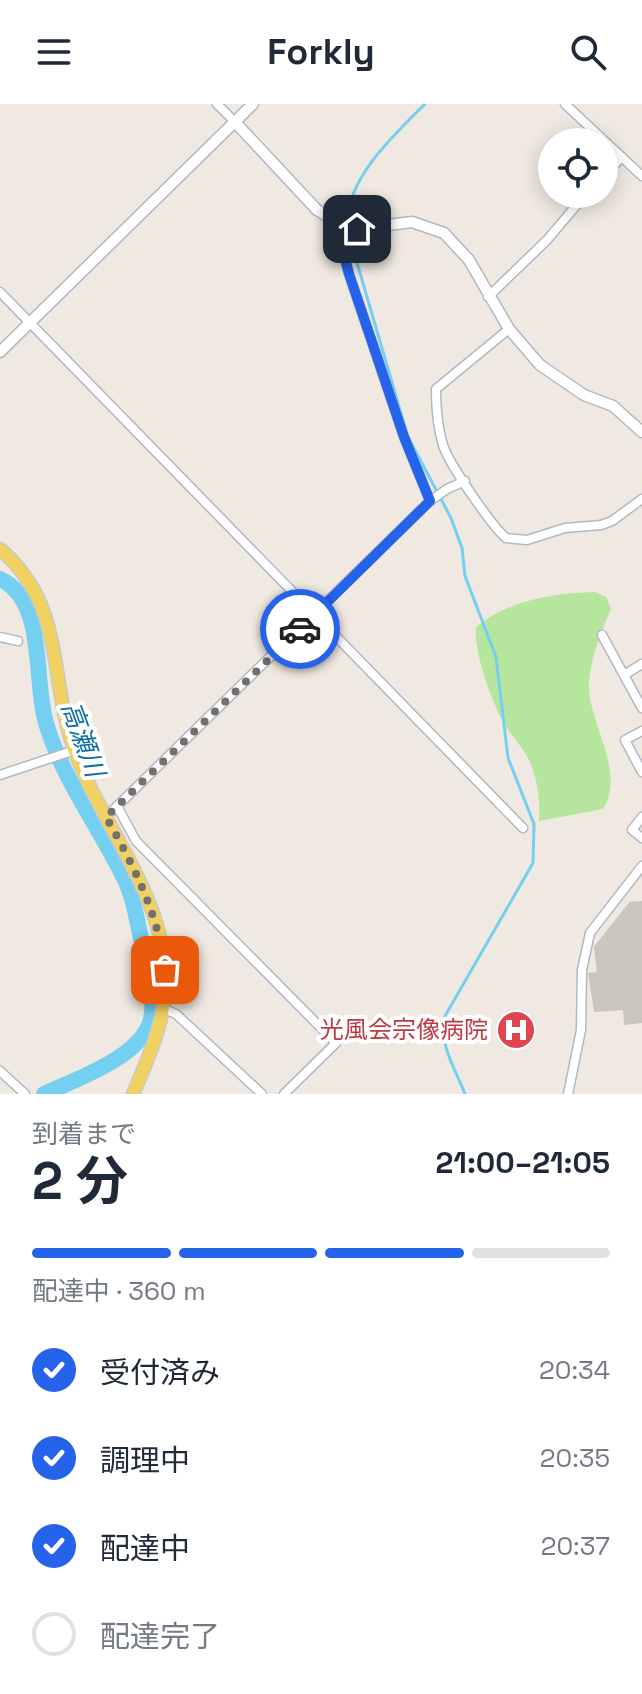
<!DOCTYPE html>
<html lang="ja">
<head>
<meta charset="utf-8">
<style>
  body { margin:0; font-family:"Space Grotesk","Noto Sans JP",sans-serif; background:#f6f6f7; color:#1f2937; height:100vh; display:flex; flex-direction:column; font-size:30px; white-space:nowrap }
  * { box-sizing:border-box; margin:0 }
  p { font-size:26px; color:#747a83 }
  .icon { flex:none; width:44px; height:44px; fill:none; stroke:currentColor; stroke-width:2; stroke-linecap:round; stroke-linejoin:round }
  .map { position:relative; height:990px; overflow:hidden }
  .side { display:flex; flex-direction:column; background:#fff; flex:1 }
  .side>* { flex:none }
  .fabs { position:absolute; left:538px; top:24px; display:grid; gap:16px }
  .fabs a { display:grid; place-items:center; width:80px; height:80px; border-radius:50%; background:#fff; box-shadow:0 4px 20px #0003; font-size:40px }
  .pin { position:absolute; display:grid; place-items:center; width:68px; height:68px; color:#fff; margin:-34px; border-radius:16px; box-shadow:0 4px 12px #0006 }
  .courier { position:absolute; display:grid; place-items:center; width:80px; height:80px; margin:-40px; border:6px solid #2563eb; border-radius:50%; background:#fff; color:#222; box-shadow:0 2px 10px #0007 }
  .headline em { font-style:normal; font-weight:700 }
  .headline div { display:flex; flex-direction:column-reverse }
  .headline { display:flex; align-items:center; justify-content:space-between; height:136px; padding:0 32px }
  h1 { font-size:52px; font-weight:700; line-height:60px }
  .bar { display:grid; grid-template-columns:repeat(4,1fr); gap:12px 8px; align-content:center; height:96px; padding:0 32px }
  .bar i { height:10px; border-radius:6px; background:#e0e1e3 }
  .bar .selected { background:#2563eb }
  .bar p { grid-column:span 4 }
  ol { padding:0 32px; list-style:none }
  li { display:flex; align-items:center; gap:24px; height:88px }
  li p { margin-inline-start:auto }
  li .icon { padding:8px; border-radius:50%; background:#2563eb; color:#fff; stroke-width:4 }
  li:last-child { color:#747a83 }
  li i { width:44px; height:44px; border:4px solid #e0e1e3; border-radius:50% }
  header { display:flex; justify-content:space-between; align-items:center; height:104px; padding:0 32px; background:#fff; font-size:36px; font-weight:700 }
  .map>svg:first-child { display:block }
</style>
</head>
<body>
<header><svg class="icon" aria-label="menu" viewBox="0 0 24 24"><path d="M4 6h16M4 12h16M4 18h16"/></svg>Forkly<svg class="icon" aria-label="search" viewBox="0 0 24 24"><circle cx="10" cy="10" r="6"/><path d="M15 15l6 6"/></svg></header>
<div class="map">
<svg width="642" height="990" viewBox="0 0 642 990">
  <rect width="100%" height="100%" fill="#efe9e1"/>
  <path fill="#b6e59e" d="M595,488L606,493L611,505C601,528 589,558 589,584C590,621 626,669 603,705L539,717C540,696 538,675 529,656C522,642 511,632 504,619C492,599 473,546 476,523C509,496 554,489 595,488Z"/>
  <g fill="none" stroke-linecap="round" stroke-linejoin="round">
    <g stroke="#75cff0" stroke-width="3">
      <path d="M346,118C351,70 392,33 425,0"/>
      <path d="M345,133L355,152L408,333L451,414L462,444L465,472L496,553L508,654L534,720L533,759L445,912C439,942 454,962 465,990"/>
    </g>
    <path stroke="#75cff0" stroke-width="16" d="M0,475C47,496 33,577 46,619C62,674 98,721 123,772C134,792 137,820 143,842C148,863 156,894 151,915C142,953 76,975 44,990"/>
  </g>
  <polygon fill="#cbc7bf" stroke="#cbc5ba" stroke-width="2" points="642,798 642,918 625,920 624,905 595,907 589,870 598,869 595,843 630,799"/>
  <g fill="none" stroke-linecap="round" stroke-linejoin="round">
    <g stroke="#b4b7c1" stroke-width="11">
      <g id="minor">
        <polyline points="217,0 234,17"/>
        <polyline points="565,0 642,72"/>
        <polyline points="604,71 622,53"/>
        <polyline points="344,122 342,144 349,170 404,333 430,397"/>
        <polyline points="0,188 523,724"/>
        <polyline points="488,193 547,136 586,90"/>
        <path d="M509,225L436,285C436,304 437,322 443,341C449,360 491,421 506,434L527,436L565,424L601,421L612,417L642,395"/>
        <polyline points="602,531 642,604"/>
        <polyline points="0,533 18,537"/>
        <polyline points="624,571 642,560"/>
        <polyline points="642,627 625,636 642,668"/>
        <polyline points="0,671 75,646"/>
        <polyline points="117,702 136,737 336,939 284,990"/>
        <polyline points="106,713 430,397 447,385 465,377"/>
        <polyline points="642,713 632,726 642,734"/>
        <polyline points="164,905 176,910 262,990"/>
        <polyline points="0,967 25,990"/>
        <polyline points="568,990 581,926 582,866 590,829 642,762"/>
      </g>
    </g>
    <g stroke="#b4b7c1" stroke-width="13">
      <g id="tertiary">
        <polyline points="234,17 317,106 344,122 357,125 412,118 444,129 469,156 509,225 540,261 584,291 613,302 642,328"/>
        <polyline points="0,248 253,0"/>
      </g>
    </g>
    <g stroke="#c9c9c9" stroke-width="15">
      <path id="primary" d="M0,445C66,502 48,571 74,645C100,719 158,782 165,862C169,909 151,948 133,990"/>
    </g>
    <use href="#minor" stroke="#fff" stroke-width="8"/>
    <use href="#tertiary" stroke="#fff" stroke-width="10"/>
    <use href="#primary" stroke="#f2d163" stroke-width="12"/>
  </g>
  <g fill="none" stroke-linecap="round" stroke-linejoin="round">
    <path stroke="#726f6d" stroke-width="8" stroke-dasharray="0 14.4" d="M165,866C159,811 133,760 106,713L300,525"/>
    <polyline stroke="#2563eb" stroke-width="10" points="300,525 430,397 404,333 349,170 342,144 344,122 357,125"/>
  </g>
  <defs>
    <g id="hospital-disc" transform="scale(2)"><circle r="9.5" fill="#e0444e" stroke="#fff"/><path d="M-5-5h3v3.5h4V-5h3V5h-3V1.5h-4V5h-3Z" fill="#fff"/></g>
  </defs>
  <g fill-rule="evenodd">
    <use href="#hospital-disc" x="516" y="926"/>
  </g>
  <g text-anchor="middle" stroke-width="8" stroke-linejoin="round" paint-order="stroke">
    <g font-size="24" fill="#be3a42" stroke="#fff" text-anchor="end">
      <text x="488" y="934">光風会宗像病院</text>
    </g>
    <g font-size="26" font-style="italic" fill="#0d6fa3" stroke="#fff">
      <text transform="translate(83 635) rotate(70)" y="9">高瀬川</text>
    </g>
  </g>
</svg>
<div class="fabs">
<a><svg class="icon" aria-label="locate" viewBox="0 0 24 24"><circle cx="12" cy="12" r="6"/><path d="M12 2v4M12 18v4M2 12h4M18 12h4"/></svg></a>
</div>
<div class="pin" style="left:165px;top:866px;background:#ea580c"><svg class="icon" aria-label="bag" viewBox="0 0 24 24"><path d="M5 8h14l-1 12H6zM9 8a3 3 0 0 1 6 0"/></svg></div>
<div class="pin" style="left:357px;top:125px;background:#1f2937"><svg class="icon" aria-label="home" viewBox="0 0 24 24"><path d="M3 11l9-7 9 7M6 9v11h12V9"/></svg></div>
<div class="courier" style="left:300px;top:525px"><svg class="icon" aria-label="car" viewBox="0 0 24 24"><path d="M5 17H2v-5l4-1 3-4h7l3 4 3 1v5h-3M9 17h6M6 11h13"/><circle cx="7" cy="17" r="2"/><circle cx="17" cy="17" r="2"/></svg></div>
</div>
<section class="side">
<div class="headline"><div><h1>2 分</h1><p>到着まで</p></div><em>21:00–21:05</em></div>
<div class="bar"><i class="selected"></i><i class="selected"></i><i class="selected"></i><i></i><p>配達中 · 360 m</p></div>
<ol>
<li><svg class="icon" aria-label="check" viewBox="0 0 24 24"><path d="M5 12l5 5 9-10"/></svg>受付済み<p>20:34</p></li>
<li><svg class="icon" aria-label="check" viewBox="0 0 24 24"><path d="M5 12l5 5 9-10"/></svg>調理中<p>20:35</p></li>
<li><svg class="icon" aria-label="check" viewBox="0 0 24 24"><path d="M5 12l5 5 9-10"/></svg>配達中<p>20:37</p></li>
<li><i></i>配達完了</li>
</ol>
</section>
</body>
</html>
